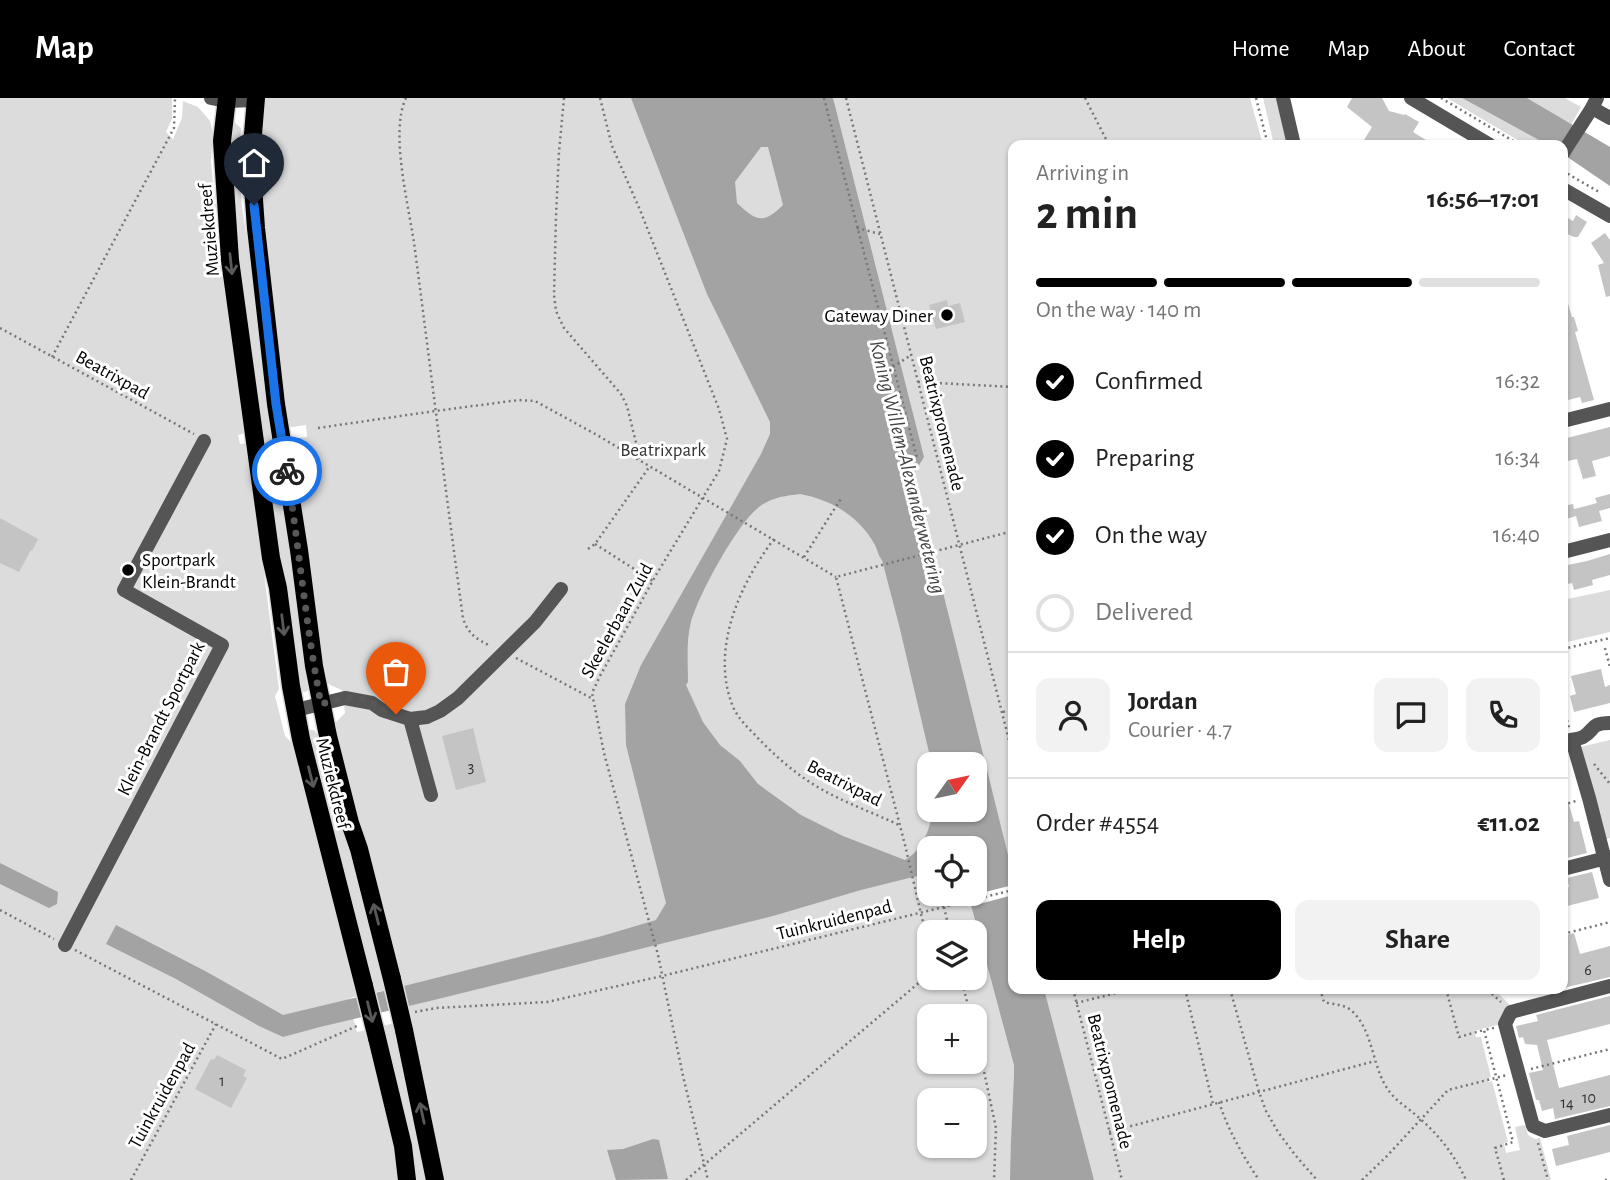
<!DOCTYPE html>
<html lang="en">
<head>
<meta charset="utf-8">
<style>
  body { margin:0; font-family:"Alegreya Sans",sans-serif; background:#f2f2f2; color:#222; height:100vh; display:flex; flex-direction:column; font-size:26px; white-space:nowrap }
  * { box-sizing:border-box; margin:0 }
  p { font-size:23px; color:#767676 }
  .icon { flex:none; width:38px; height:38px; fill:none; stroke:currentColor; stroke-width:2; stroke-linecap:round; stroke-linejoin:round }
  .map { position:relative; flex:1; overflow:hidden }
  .details { position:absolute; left:1008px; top:42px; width:560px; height:854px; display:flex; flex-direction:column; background:#fff; border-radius:14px; box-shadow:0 2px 5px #0004 }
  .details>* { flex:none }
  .needle { width:46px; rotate:57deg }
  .controls { position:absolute; left:917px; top:654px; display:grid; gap:14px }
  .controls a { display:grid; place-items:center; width:70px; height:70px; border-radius:14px; background:#fff; box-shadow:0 2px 5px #0004; font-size:35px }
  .pin { position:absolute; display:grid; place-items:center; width:60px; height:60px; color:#fff; margin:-72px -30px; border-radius:50% 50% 50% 0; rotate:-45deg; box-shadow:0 0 7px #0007 }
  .pin .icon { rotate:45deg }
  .courier { position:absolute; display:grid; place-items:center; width:70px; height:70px; margin:-35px; border:5px solid #1a73e8; border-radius:50%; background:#fff; color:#222; box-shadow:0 2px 9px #0007 }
  .overview em { font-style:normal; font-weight:600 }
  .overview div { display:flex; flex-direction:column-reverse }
  .overview { display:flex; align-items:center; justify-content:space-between; height:119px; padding:0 28px }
  h1 { font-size:46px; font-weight:600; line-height:52px }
  .bar { display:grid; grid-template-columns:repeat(4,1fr); gap:10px 7px; align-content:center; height:84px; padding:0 28px }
  .bar i { height:9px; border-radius:5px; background:#e0e0e0 }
  .bar .current { background:#000 }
  .bar p { grid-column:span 4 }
  .line { display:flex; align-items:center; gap:18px; padding:0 28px; border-top:2px solid #e0e0e0 }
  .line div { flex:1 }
  .round { display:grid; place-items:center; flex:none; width:74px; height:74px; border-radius:14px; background:#f2f2f2 }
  ol { padding:0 28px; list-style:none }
  li { display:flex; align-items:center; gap:21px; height:77px }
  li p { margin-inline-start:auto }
  li .icon { padding:7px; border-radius:50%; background:#000; color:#fff; stroke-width:4 }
  li:last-child { color:#767676 }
  li i { width:38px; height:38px; border:4px solid #e0e0e0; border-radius:50% }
  .button { display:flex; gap:14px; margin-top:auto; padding:14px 28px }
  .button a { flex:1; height:80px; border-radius:14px; background:#000; color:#fff; font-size:28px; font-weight:600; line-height:80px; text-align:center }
  .button a+a { background:#f2f2f2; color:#222 }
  header { display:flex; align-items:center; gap:42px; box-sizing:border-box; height:98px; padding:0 35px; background:#000; color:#fff }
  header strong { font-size:33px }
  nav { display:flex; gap:38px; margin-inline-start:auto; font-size:24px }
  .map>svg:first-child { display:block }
</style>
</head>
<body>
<header>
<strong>Map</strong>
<nav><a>Home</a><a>Map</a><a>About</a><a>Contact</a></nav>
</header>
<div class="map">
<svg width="1610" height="1082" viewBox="0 0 1610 1082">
  <rect width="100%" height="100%" fill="#fff"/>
  <g fill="#dcdcdc" fill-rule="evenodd">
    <polygon points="0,0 172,0 172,21 166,34 173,41 182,20 183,3 198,9 210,23 213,34 211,63 213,85 245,335 238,337 240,346 247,345 279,591 275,598 285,638 294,647 304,682 357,898 348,901 357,934 366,932 400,1057 403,1082 0,1082"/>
    <path d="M260,0H1250L1263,47H1013V891H1494L1511,908L1501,926L1474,933L1476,939H1481L1491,979L1487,981L1488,984L1492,983L1508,1044L1504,1045L1506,1055L1520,1052L1515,1029L1525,1027L1528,1037L1535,1041L1540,1040L1551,1082H438L333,633L335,625L345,615L342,592L330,587L324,581L290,341L307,339L306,327L285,330L254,113ZM929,667H975V712H929ZM929,751H975V796H929ZM929,835H975V880H929ZM929,919H975V964H929ZM929,1003H975V1048H929Z"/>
    <polygon points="1263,0 1277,0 1289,47 1274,47"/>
    <polygon points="1447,0 1462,0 1548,47 1526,47"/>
    <polygon points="1527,0 1565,0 1581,9 1571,27"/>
    <polygon points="228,24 234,24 241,30 239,69 242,109 263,245 310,585 308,592 305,594 298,592 229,119"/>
    <polygon points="1610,492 1610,534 1563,545 1563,502"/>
    <polygon points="308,632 314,632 320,640 386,892 372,895 337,763"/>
    <polygon points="1610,642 1610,740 1605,742 1580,649"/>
    <polygon points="394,925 431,1082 415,1082 379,929"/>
  </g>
  <g fill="#a3a3a3" fill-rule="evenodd">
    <path d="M631,0H833L924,359L912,379L933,454L1013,777V891H1044L1094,1082H1010L1011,1042L1014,978V967L968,796H975V751H929V775L861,792L773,818L434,902L320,929L283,939L259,928L176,881L106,846L116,827L207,874L283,917L400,889L602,838L656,822L666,805L626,647L625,606L641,567L761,356L770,336V324L707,196ZM761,49H768L783,107C763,127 756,123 737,105L735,84ZM800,396C832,402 859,418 875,447C878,453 878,457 882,462L899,527L932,667H975V712H934C928,733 924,751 905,762L843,738L801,717L758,686L740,663L720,647L703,624L686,587L688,584C688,565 686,542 691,524C699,496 737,426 759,409C772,399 785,398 800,396Z"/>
    <polygon points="1462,0 1527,0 1610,49 1610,88 1563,56 1563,47 1548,47"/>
    <polygon points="0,765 58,794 57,806 49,810 0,786"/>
    <polygon points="653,1041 659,1042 668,1081 616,1082 607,1052 623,1051"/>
  </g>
  <polygon fill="#fff" points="1013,787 1013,797 968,809 965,799"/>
  <g fill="#c4c4c4">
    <polygon points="1352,0 1382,0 1389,13 1404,17 1405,16 1419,24 1413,34 1434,47 1361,47 1372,29 1347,9"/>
    <polygon points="1563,117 1573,123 1576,117 1587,124 1578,139 1574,139 1563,134"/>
    <polygon points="1605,135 1610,142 1610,198 1606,199 1598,167 1604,165 1591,145"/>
    <polygon points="1563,199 1566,199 1572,219 1574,219 1578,233 1575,234 1594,302 1582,305 1580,299 1568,302 1563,281"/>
    <polygon points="947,202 948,208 960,205 965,224 936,231 929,207"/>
    <polygon points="1610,329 1610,358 1592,363 1596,378 1583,381 1577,361 1563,364 1563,341"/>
    <polygon points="1610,396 1610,410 1599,413 1602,423 1579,429 1576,418 1563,422 1563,408 1573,406 1574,411 1586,408 1597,405 1595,400"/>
    <polygon points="0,420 38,441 32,453 31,452 19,474 0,465"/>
    <polygon points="1610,456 1610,477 1592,482 1593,487 1574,492 1572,485 1563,487 1563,468 1587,463"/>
    <polygon points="1601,571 1605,589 1610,587 1610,605 1574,614 1570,598 1576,596 1571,578"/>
    <polygon points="473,630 486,684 456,692 442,638"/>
    <polygon points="1563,696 1566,696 1574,724 1579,723 1587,755 1563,761"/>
    <polygon points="1592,774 1599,800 1563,809 1563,791 1569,789 1567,780"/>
    <polygon points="1574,835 1580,856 1610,848 1610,879 1563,890 1563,838"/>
    <polygon points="1610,898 1610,926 1547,942 1559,990 1610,977 1610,1008 1555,1021 1553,1010 1542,1013 1539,1002 1536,1002 1529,975 1543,972 1537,947 1525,946 1523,939 1519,940 1516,928 1538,923 1536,917"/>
    <polygon points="217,957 246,972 243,978 247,980 231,1010 195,991 211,961 214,962"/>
    <polygon points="1610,1027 1610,1054 1556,1068 1552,1051 1569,1047 1567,1038"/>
  </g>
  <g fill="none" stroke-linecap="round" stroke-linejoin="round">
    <g stroke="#dbdbdb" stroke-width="21">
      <g id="major">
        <polyline points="227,0 222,43 230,162 271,460 278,490 291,588 301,641 364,888"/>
        <polyline points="256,0 251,60 256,130 276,306 299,452 314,568 328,638 350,725 359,751 392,881"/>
        <polyline points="404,932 435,1082"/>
        <polyline points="377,940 403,1048 407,1082"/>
      </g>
    </g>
    <g stroke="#777" stroke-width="2.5" stroke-dasharray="2 3.5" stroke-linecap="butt">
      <path d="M406,0C389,35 410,112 415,152C431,274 446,397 463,520C468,536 476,541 491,548"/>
      <polyline points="564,0 559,54 556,118 554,197 556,213 564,230 621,296 627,308 640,361"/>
      <polyline points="600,0 612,48 640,112 719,311 727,341 719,373 656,477 600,578 592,595 604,655 658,857 683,978 708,1082"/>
      <polyline points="824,0 917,360"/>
      <polyline points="846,0 1013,658"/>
      <polyline points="1085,0 1109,47"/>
      <polyline points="1256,0 1268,47"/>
      <polyline points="1441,0 1520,47"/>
      <polyline points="1563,73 1599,94"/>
      <polyline points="857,130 880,136"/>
      <polyline points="0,230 194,336"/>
      <polyline points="52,259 174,30 175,0"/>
      <polyline points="893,269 911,257"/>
      <polyline points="918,284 1013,289"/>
      <polyline points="318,330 435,313 519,302 535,303 597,337 836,479"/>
      <path d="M774,441C739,487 709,554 734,611C739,621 747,629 755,637C773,656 793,674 816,688C842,704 872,714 899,727"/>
      <polyline points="595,446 653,483"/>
      <polyline points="588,451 595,446 650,368"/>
      <polyline points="804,459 842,399"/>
      <polyline points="1605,550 1610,569"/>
      <polyline points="1563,551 1610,540"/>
      <polyline points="516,560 593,601"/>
      <polyline points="1563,606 1569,630"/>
      <polyline points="1003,614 1013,611"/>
      <polyline points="1594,666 1610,686"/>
      <polyline points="1563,707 1576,703"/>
      <polyline points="944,809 950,835"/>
      <polyline points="0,812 54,841"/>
      <polyline points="1563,836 1610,824"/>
      <polyline points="929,850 905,747 836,479 1013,433"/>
      <polyline points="75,852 282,961 357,928"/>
      <polyline points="961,880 971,919"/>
      <polyline points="1073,891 1122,1082"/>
      <polyline points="1185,891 1213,1006"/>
      <polyline points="1230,891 1259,994 1266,1013 1278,1034 1296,1058 1317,1082"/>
      <path d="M1320,891L1324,904C1335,907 1346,906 1354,915C1374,936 1372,970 1389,993C1396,1003 1408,1010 1417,1018C1439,1037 1454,1056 1466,1082"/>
      <polyline points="1446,891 1459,939 1484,932"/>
      <polyline points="1490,891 1490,894 1501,904"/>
      <polyline points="1076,905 1133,891"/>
      <polyline points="415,914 436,910 547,904 662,878 1013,792"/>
      <polyline points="1494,930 1484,932 1513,1044 1495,1050 1504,1082"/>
      <polyline points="975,931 996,1030 994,1082"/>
      <polyline points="1531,971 1610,951"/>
      <path d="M1219,1004C1228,1032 1243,1058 1259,1082"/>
      <polyline points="1109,1034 1375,963"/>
      <polyline points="1538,1045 1548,1082"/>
      <polyline points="131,1082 216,926"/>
      <polyline points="686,1082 921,883 929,869"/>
      <polyline points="1362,1082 1387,1058 1448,992 1507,977"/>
      <polyline points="1605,1082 1610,1081"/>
    </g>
    <g stroke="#555" stroke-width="14">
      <polyline points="211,0 226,3 255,2"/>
      <polyline points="1283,0 1294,47"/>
      <polyline points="1411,0 1490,47"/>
      <polyline points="1592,10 1610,20"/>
      <polyline points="1563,55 1592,10 1597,0"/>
      <polyline points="1563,91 1610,118"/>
      <polyline points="1563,323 1610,311"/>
      <polyline points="1563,454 1610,442"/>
      <polyline points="296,612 345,600 372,605 382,612 410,621 431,697"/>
      <polyline points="410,621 427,619 440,613 458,600 535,524 561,491"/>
      <polyline points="1572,642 1589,700 1610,782"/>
      <path d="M1565,643C1570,642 1579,641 1583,639C1595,632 1590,625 1610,625"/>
      <polyline points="1563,771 1610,759"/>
      <polyline points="65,847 222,547 124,492 204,343"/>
      <polyline points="1610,888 1511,914 1505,926 1533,1028 1545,1033 1610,1017"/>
    </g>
    <use href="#major" stroke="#000" stroke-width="18"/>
    <g stroke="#dbdbdb" stroke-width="21" stroke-linecap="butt">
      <g id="major-bridge">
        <polyline points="392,881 404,932"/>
        <polyline points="364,888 377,940"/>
      </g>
    </g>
    <use href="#major-bridge" stroke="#000" stroke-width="18"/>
  </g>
  <defs><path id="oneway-shaft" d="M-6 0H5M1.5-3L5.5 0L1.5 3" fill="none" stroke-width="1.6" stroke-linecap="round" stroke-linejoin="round" transform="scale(1.75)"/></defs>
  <g stroke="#595959">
    <use href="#oneway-shaft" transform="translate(231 166) rotate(84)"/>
    <use href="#oneway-shaft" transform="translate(283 527) rotate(83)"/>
    <use href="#oneway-shaft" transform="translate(311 679) rotate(76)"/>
    <use href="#oneway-shaft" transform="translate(376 816) rotate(-104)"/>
    <use href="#oneway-shaft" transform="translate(370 914) rotate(76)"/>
    <use href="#oneway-shaft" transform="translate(422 1015) rotate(-102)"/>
  </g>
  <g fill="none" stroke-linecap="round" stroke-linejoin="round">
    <path stroke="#595959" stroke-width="7" stroke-dasharray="0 12.6" d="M287,373C299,450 306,529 321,606C338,601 354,597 371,604C380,608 387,613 396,616"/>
    <polyline stroke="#1a73e8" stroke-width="9" points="254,107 276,306 287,373"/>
  </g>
  <g fill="#000" stroke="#fff" stroke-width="2.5">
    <circle cx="947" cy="217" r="7"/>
    <circle cx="128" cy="472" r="7"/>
  </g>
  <g text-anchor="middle" stroke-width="6" stroke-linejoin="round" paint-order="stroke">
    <g font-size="16" fill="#313131">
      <text x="471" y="674">3</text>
      <text x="1588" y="877">6</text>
      <text x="222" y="988">1</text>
      <text x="1589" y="1005">10</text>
      <text x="1567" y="1010">14</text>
    </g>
    <g font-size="19" fill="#000" stroke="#fff">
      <text transform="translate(208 132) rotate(-95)" y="7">Muziekdreef</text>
      <text transform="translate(113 276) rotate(29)" y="7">Beatrixpad</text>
      <text transform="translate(943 325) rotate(76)" y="7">Beatrixpromenade</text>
      <text transform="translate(616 522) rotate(-61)" y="7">Skeelerbaan Zuid</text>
      <text transform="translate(160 620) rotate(-63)" y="7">Klein-Brandt Sportpark</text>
      <text transform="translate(845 684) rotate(27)" y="7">Beatrixpad</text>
      <text transform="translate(334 685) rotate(76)" y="7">Muziekdreef</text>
      <text transform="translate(834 821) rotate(-14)" y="7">Tuinkruidenpad</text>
      <text transform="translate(1111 983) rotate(76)" y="7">Beatrixpromenade</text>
      <text transform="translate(161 997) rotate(-61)" y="7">Tuinkruidenpad</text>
    </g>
    <g font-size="19" fill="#000" stroke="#fff" text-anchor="end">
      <text x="933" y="224">Gateway Diner</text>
      <text x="142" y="468" text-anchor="start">Sportpark<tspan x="142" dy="22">Klein-Brandt</tspan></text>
    </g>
    <g font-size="19" fill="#333" stroke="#fff">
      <text x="663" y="358">Beatrixpark</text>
    </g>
    <g font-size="21" font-style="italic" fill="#444" stroke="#fff">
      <text transform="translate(908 369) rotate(76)" y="7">Koning Willem-Alexanderwetering</text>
    </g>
  </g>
</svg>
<div class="controls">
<a><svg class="needle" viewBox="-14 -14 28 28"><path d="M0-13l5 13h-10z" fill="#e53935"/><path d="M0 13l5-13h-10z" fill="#767676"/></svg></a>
<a><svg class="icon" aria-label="locate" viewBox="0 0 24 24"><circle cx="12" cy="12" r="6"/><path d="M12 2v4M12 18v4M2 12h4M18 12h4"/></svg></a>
<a><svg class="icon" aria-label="layers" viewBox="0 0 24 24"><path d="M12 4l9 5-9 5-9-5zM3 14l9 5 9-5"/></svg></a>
<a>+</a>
<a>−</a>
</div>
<div class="pin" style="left:396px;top:616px;background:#ea580c"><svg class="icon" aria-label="bag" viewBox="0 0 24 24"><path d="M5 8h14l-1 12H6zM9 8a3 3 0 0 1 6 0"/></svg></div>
<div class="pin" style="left:254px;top:107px;background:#1f2937"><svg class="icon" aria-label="home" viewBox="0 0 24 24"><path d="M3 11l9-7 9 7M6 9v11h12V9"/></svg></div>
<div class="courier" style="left:287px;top:373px"><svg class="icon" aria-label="bike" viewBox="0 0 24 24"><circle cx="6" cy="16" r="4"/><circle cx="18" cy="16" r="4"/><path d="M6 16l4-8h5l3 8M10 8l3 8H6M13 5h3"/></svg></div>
<section class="details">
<div class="overview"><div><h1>2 min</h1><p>Arriving in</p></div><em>16:56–17:01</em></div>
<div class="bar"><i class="current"></i><i class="current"></i><i class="current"></i><i></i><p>On the way · 140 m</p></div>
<ol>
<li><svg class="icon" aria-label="check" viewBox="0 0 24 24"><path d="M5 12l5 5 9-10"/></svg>Confirmed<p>16:32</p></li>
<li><svg class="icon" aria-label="check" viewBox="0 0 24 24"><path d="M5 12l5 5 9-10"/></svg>Preparing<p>16:34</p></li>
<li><svg class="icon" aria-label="check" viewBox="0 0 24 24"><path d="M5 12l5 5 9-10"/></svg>On the way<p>16:40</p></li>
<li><i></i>Delivered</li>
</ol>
<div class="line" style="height:126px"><a class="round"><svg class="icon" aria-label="person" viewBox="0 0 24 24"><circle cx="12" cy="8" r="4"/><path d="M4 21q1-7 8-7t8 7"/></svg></a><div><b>Jordan</b><p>Courier · 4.7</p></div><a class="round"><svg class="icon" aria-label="chat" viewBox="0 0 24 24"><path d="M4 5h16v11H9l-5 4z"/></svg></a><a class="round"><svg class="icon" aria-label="phone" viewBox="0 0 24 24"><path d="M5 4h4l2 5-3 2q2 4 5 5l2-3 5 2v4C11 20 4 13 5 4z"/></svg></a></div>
<div class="line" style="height:91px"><div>Order #4554</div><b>€11.02</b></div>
<div class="button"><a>Help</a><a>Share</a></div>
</section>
</div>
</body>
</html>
